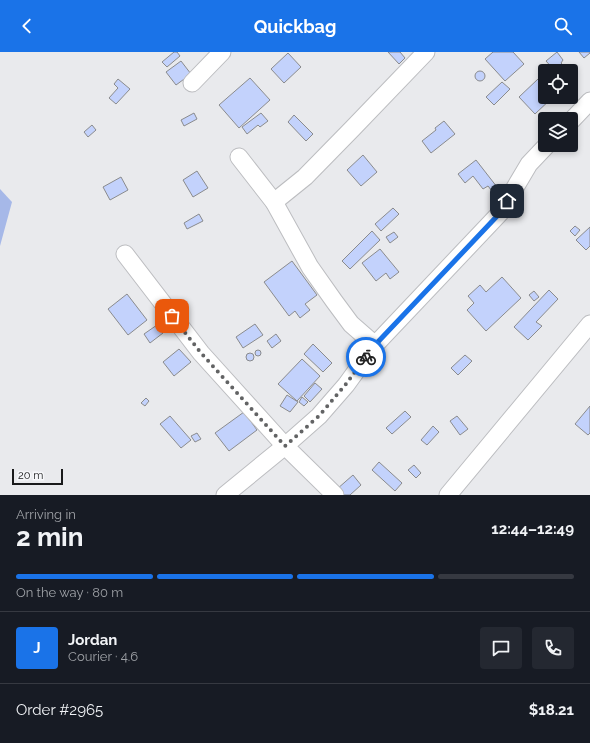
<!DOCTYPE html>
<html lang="en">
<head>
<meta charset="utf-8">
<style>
  body { margin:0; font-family:Raleway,sans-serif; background:#242831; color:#f1f3f6; height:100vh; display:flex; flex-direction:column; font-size:15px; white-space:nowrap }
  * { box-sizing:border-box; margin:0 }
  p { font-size:13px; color:#9ea1a6 }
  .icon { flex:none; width:22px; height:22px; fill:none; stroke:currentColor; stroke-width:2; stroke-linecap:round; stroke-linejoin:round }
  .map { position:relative; height:443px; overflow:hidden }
  .details { display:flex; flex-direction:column; background:#171b24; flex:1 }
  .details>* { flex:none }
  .controls { position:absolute; left:538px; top:12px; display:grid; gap:8px }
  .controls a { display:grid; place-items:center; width:40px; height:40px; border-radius:4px; background:#171b24; box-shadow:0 2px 6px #0003; font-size:20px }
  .scale { position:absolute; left:12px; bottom:10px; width:51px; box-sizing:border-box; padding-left:4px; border:2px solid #191a1b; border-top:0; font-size:11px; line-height:14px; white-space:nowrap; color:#191a1b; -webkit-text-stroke:3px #f6f7fa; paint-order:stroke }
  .pin { position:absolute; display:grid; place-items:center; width:34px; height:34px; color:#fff; margin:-17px; border-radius:8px; box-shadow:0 2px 6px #0006 }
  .courier { position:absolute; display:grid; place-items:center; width:40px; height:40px; margin:-20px; border:3px solid #1a73e8; border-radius:50%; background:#fff; color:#222; box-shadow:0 1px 5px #0007 }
  .summary em { font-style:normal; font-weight:700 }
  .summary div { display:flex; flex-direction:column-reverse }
  .summary { display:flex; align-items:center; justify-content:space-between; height:68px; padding:0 16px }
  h1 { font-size:26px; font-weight:700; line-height:30px }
  .bar { display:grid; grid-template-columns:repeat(4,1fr); gap:6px 4px; align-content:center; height:48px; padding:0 16px }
  .bar i { height:5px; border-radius:3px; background:#363941 }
  .bar .on { background:#1a73e8 }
  .bar p { grid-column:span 4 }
  .line { display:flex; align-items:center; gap:10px; padding:0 16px; border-top:1px solid #363941 }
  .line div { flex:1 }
  .round { display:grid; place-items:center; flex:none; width:42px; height:42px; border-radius:4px; background:#242831 }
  header { display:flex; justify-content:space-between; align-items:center; height:52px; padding:0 16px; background:#1a73e8; color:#fff; font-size:18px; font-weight:700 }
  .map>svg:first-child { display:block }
</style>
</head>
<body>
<header><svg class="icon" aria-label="back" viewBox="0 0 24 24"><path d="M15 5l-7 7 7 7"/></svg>Quickbag<svg class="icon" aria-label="search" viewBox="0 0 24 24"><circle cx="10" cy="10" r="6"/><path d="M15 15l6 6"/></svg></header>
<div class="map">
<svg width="590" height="443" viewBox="0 0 590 443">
  <rect width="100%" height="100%" fill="#e9eaed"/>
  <polygon fill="#a6b8e8" points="0,137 12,150 0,194"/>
  <g fill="#c3d2fc" stroke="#8a8b8d">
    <polygon points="174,0 177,0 180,4 167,15 162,10"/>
    <polygon points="388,0 400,0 405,6 399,12"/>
    <polygon points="493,0 513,0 524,12 505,29 485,7"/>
    <polygon points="557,0 563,8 561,11 565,15 561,19 555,19 546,9"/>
    <polygon points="579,0 590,0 590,1 584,6"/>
    <polygon points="288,1 301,15 284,31 271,17"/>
    <polygon points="181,9 191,22 176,33 166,20"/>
    <circle cx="480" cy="24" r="5"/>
    <polygon points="250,26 270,48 239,76 219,53"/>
    <polygon points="118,27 130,37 116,52 109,46 118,36 114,32"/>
    <polygon points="538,27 545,34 545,45 553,45 535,62 519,45"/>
    <polygon points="502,30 510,37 494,53 486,45"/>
    <polygon points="194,61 197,67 184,74 181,68"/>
    <polygon points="261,61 268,69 260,75 258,73 247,82 242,75"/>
    <polygon points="294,63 313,82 306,89 288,70"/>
    <polygon points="444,69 455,82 431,101 422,89 436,78 435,76"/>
    <polygon points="92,73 96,78 88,85 84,80"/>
    <polygon points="363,103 377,120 361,134 347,118"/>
    <polygon points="476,108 497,135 492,139 488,134 483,137 473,124 465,131 458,122"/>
    <polygon points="197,119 208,136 193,145 183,128"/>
    <polygon points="121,125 128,138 110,148 103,135"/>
    <polygon points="393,156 399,162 381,179 375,172"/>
    <polygon points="199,162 203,169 187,177 184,171"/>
    <polygon points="575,174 580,178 575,184 570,179"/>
    <polygon points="590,175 590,194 586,198 576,188"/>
    <polygon points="372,179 380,188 350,217 342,209"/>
    <polygon points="394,180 398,185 390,191 386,185"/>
    <polygon points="380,197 399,220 390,227 386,221 376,229 362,211"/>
    <polygon points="292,209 317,243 305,252 310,258 300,266 295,259 289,264 264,230"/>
    <polygon points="502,225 521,246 486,279 467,258 474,251 468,244 480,233 486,240"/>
    <polygon points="549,238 558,247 536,270 542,274 528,288 514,275"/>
    <polygon points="534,239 539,245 534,249 529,243"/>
    <polygon points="127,242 147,268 128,283 108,257"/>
    <polygon points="255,272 263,283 243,296 236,285"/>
    <polygon points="157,273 163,281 150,291 144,282"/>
    <polygon points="276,282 281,289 272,296 267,289"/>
    <polygon points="313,292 332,311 323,320 304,302"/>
    <polygon points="179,297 191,310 174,324 163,310"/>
    <circle cx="258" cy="301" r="3"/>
    <circle cx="250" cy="305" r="4"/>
    <polygon points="465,303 472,309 458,323 451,316"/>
    <polygon points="302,307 320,324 297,349 278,332"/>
    <polygon points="315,331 322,337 310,350 304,344"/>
    <polygon points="287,343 298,350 290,360 280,354"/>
    <polygon points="302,345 308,350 304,354 299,350"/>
    <polygon points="146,346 149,349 145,354 141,351"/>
    <polygon points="590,354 590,381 588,383 575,372"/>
    <polygon points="405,359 411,365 392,382 386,376"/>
    <polygon points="244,360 257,378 229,399 215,381"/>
    <polygon points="170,364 191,388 181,396 160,372"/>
    <polygon points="457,364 468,377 460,383 450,369"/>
    <polygon points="433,374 439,380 427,393 421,388"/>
    <polygon points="197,381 201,387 195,390 191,384"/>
    <polygon points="379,410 402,431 395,439 372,418"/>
    <polygon points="414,413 421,421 416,426 408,418"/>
    <polygon points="353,423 361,433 350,443 342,443 337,437"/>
  </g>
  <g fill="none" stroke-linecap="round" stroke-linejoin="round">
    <g stroke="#bcbdc0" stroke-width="19">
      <g id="minor">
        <polyline points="192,31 222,0"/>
        <polyline points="571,69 590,49"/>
        <polyline points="274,150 305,125 352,77 426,0"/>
        <polyline points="125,202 201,301 285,394 335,443"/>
        <polyline points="375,293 500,161 529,112 547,93"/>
        <polyline points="225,443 285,394 319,364 346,333 375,293 351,272 334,249 310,215 274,150 239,105"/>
        <polyline points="448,443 590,272"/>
      </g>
    </g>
    <use href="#minor" stroke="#fff" stroke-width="17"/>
  </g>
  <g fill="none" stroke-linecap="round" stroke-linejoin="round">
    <polyline stroke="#626364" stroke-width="4" stroke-dasharray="0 7.2" points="172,264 201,301 285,394 319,364 346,332 366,305"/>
    <polyline stroke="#1a73e8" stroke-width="5" points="366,305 375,293 500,161 507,149"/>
  </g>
</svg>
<div class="controls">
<a><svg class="icon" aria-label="locate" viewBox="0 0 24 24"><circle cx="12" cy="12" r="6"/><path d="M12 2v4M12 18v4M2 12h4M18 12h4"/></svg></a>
<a><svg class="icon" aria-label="layers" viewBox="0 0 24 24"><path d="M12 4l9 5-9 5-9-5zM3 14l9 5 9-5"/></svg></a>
</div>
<div class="scale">20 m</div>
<div class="pin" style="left:172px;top:264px;background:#ea580c"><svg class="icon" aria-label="bag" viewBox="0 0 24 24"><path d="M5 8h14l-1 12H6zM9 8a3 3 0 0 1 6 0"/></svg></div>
<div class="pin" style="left:507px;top:149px;background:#1f2937"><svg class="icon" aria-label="home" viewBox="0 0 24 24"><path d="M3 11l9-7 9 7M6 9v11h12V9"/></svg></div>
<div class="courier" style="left:366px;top:305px"><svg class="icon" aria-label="bike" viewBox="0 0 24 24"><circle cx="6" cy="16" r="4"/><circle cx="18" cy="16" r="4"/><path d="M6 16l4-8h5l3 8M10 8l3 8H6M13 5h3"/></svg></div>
</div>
<section class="details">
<div class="summary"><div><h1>2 min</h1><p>Arriving in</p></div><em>12:44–12:49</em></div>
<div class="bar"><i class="on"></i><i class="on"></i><i class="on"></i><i></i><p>On the way · 80 m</p></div>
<div class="line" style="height:72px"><b class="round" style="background:#1a73e8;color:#fff">J</b><div><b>Jordan</b><p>Courier · 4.6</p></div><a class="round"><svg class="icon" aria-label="chat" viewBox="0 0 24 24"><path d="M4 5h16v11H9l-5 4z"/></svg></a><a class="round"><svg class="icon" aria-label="phone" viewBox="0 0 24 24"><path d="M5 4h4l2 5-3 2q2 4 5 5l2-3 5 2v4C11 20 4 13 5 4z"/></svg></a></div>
<div class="line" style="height:52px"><div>Order #2965</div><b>$18.21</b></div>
</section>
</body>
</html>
